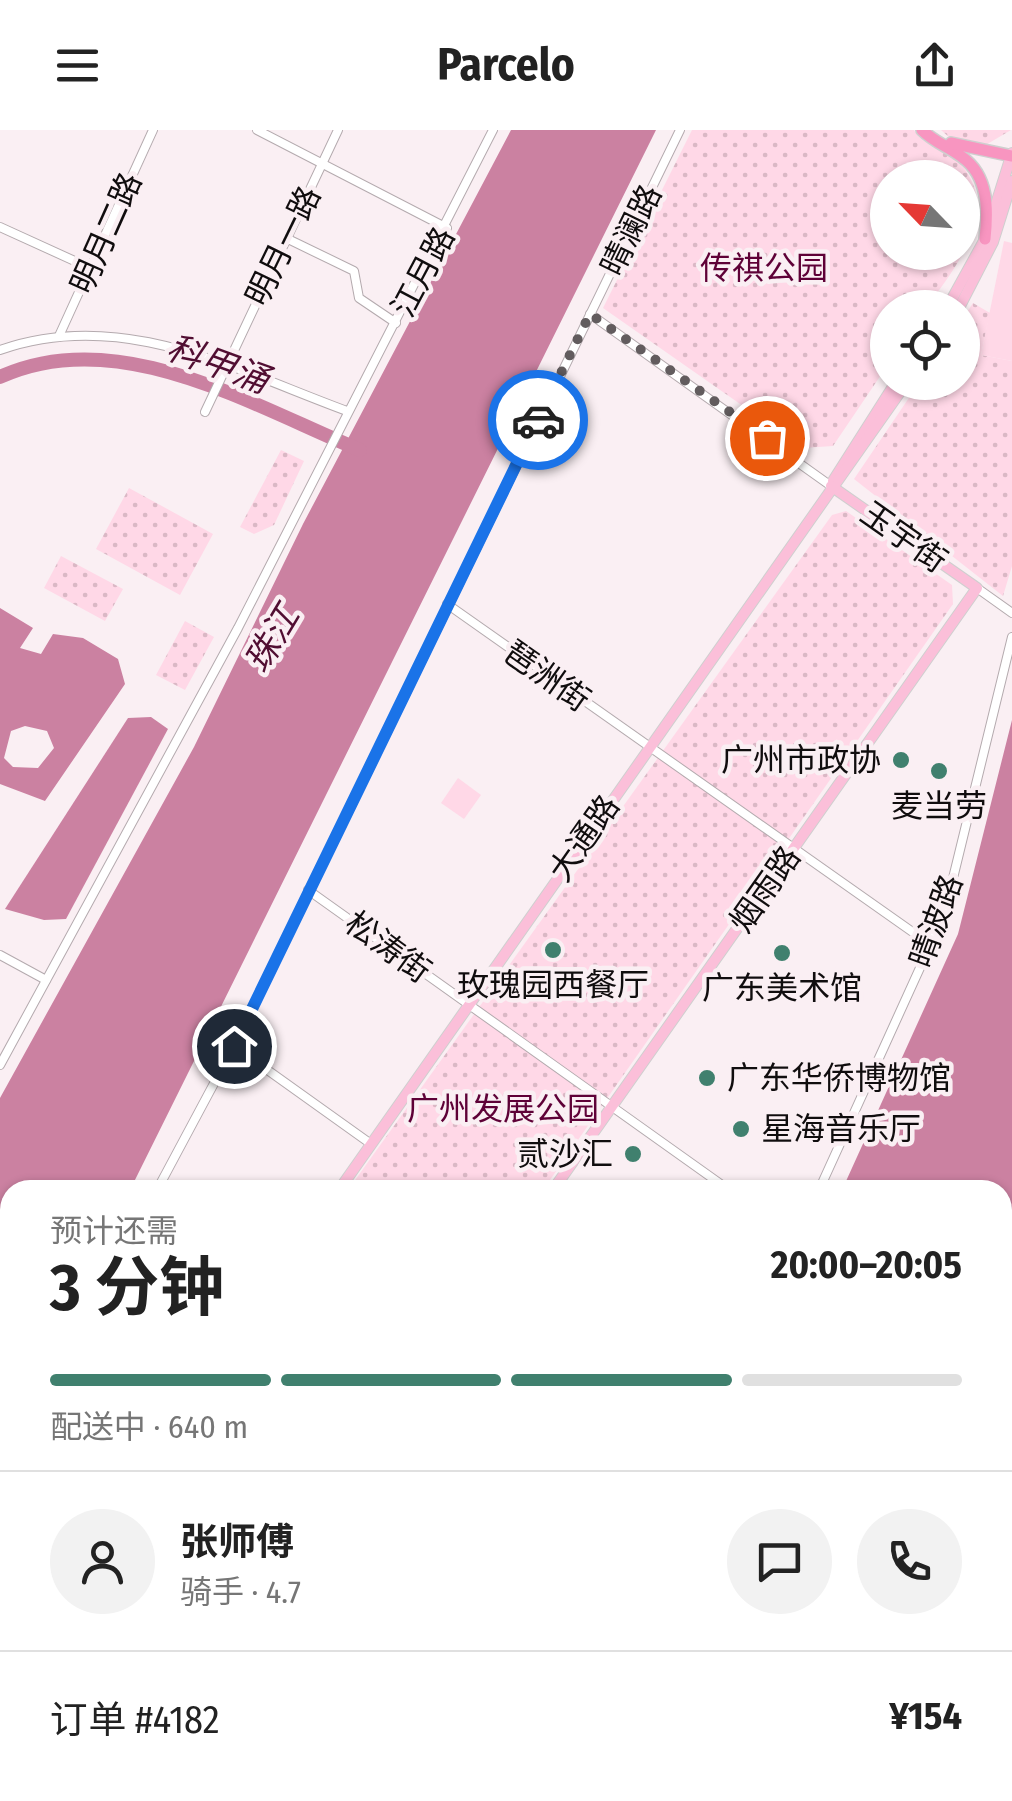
<!DOCTYPE html>
<html lang="zh">
<head>
<meta charset="utf-8">
<style>
  body { margin:0; font-family:"Fira Sans Condensed","Noto Sans SC",sans-serif; background:#f2f2f2; color:#222; height:100vh; display:flex; flex-direction:column; font-size:38px; white-space:nowrap }
  * { box-sizing:border-box; margin:0 }
  p { font-size:32px; color:#767676 }
  .icon { flex:none; width:55px; height:55px; fill:none; stroke:currentColor; stroke-width:2; stroke-linecap:round; stroke-linejoin:round }
  .map { position:relative; flex:1; overflow:hidden }
  .details { position:absolute; left:0px; top:1050px; width:1012px; height:622px; display:flex; flex-direction:column; background:#fff; border-radius:30px 30px 0 0; box-shadow:0 2px 8px #0004 }
  .details>* { flex:none }
  .needle { width:65px; rotate:295deg }
  .fabs { position:absolute; left:870px; top:30px; display:grid; gap:20px }
  .fabs a { display:grid; place-items:center; width:110px; height:110px; border-radius:50%; background:#fff; box-shadow:0 2px 8px #0004; font-size:50px }
  .pin { position:absolute; display:grid; place-items:center; width:85px; height:85px; color:#fff; margin:-42px; border:5px solid #fff; border-radius:50%; box-shadow:0 2px 10px #0007 }
  .courier { position:absolute; display:grid; place-items:center; width:100px; height:100px; margin:-50px; border:8px solid #1a73e8; border-radius:50%; background:#fff; color:#222; box-shadow:0 2px 12px #0007 }
  .overview em { font-style:normal; font-weight:700 }
  .overview div { display:flex; flex-direction:column-reverse }
  .overview { display:flex; align-items:center; justify-content:space-between; height:170px; padding:0 50px }
  h1 { font-size:65px; font-weight:700; line-height:75px }
  .bar { display:grid; grid-template-columns:repeat(4,1fr); gap:15px 10px; align-content:center; height:120px; padding:0 50px }
  .bar i { height:12px; border-radius:8px; background:#e0e0e0 }
  .bar .current { background:#40806e }
  .bar p { grid-column:span 4 }
  .line { display:flex; align-items:center; gap:25px; padding:0 50px; border-top:2px solid #e0e0e0 }
  .line div { flex:1 }
  .round { display:grid; place-items:center; flex:none; width:105px; height:105px; border-radius:52px; background:#f2f2f2 }
  header { display:flex; justify-content:space-between; align-items:center; height:130px; padding:0 50px; background:#fff; font-size:45px; font-weight:700 }
  .map>svg:first-child { display:block }
</style>
</head>
<body>
<header><svg class="icon" aria-label="menu" viewBox="0 0 24 24"><path d="M4 6h16M4 12h16M4 18h16"/></svg>Parcelo<svg class="icon" aria-label="share" viewBox="0 0 24 24"><path d="M12 15V3M7 8l5-5 5 5M5 13v7h14v-7"/></svg></header>
<div class="map">
<svg width="1012" height="1671" viewBox="0 0 1012 1671">
  <defs>
    <pattern id="grass-dots" width="8" height="8" patternUnits="userSpaceOnUse" patternTransform="scale(2.5)"><rect width="8" height="8" fill="#ffd8e7"/><path d="M2 2h.1M6 6h.1" fill="none" stroke="#dab8c5" stroke-width="1.8" stroke-linecap="round"/></pattern>
  </defs>
  <rect width="100%" height="100%" fill="#faeff3"/>
  <g fill="url(#grass-dots)" fill-rule="evenodd">
    <path d="M692,0H914C924,17 945,18 958,31C1004,80 956,136 927,177L888,178L887,236L833,316L803,318L603,178ZM888,48H962V122H888Z"/>
    <polygon points="941,0 1011,0 984,16 950,8"/>
    <polygon points="973,173 990,183 981,225 1012,231 1012,436 1003,466 854,349 919,253 962,252 963,188"/>
    <polygon points="281,320 304,331 274,395 254,404 240,397"/>
    <polygon points="129,358 213,404 180,465 96,419"/>
    <polygon points="846,381 952,455 953,474 543,1060 348,1060 832,385"/>
    <polygon points="61,426 123,459 105,491 44,458"/>
    <polygon points="185,491 214,507 185,560 156,545"/>
  </g>
  <g fill="#ffd8e7">
    <polygon points="1004,111 1012,113 1012,231 981,225"/>
    <polygon points="458,648 481,665 464,689 441,673"/>
  </g>
  <g fill="#cb81a1" fill-rule="evenodd">
    <polygon points="511,0 656,0 130,1060 10,1060 10,1315 0,1347 0,968 194,617 303,394"/>
    <path d="M0,478L33,498L20,518L41,524L53,504L83,508L118,529L125,554L45,671L0,654ZM25,596L47,601L54,618L38,638L13,637L4,628L11,601Z"/>
    <polygon points="151,587 168,599 66,789 44,790 5,779 128,588"/>
    <polygon points="1012,590 1012,1671 472,1671 479,1662 1002,1662 1002,1060 842,1060 958,804"/>
  </g>
  <g fill="none" stroke-linecap="round" stroke-linejoin="round">
    <path stroke="#cb81a1" stroke-width="14" d="M0,247C118,193 253,276 360,320"/>
    <g stroke="#b4aaae" stroke-width="10">
      <g id="minor">
        <polyline points="257,0 447,98"/>
        <polyline points="0,97 90,138"/>
        <polyline points="288,109 354,141 359,168 396,193"/>
        <polyline points="590,184 831,356"/>
        <polyline points="59,206 153,0"/>
        <path d="M0,220C122,177 235,240 347,281"/>
        <polyline points="205,282 338,0"/>
        <polyline points="977,458 1012,483"/>
        <polyline points="447,474 931,815"/>
        <polyline points="308,760 729,1060"/>
        <polyline points="0,825 46,850"/>
        <polyline points="234,916 371,1014"/>
        <polyline points="0,935 238,498 493,0"/>
        <polyline points="157,1060 234,916 680,0"/>
        <polyline points="819,1060 944,785 1012,507"/>
        <polyline points="60,1662 78,1671"/>
        <polyline points="253,1671 259,1662"/>
      </g>
    </g>
    <g stroke="#cfcfcf" stroke-width="12">
      <g id="major">
        <polyline points="947,178 985,109 1012,23"/>
        <polyline points="959,178 993,112 1012,51"/>
        <polyline points="833,351 896,252"/>
        <polyline points="339,1060 907,252"/>
        <polyline points="553,1060 977,458 831,356"/>
        <polyline points="0,1643 10,1630"/>
        <polyline points="0,1656 10,1644"/>
      </g>
    </g>
    <g stroke="#cfcfcf" stroke-width="14">
      <g id="highway">
        <path d="M922,0C934,12 949,17 962,27C989,46 988,80 985,109"/>
        <polyline points="951,13 1012,26"/>
      </g>
    </g>
    <use href="#minor" stroke="#fff" stroke-width="8"/>
    <use href="#major" stroke="#fbbfd9" stroke-width="10"/>
    <use href="#highway" stroke="#f895c0" stroke-width="11"/>
  </g>
  <g fill="none" stroke-linecap="round" stroke-linejoin="round">
    <polyline stroke="#625c5e" stroke-width="10" stroke-dasharray="0 18" points="538,290 590,184 767,308"/>
    <polyline stroke="#1a73e8" stroke-width="12" points="234,916 538,290"/>
  </g>
  <g fill="#40806e" stroke="#faeff3" stroke-width="4">
    <circle cx="901" cy="630" r="10"/>
    <circle cx="939" cy="641" r="10"/>
    <circle cx="553" cy="820" r="10"/>
    <circle cx="782" cy="823" r="10"/>
    <circle cx="707" cy="948" r="10"/>
    <circle cx="741" cy="999" r="10"/>
    <circle cx="633" cy="1024" r="10"/>
  </g>
  <g text-anchor="middle" stroke-width="9" stroke-linejoin="round" paint-order="stroke">
    <g font-size="32" fill="#100d0e" stroke="#faeff3">
      <text transform="translate(631 100) rotate(-64)" y="11">晴澜路</text>
      <text transform="translate(106 103) rotate(-66)" y="11">明月二路</text>
      <text transform="translate(283 116) rotate(-64)" y="11">明月一路</text>
      <text transform="translate(423 142) rotate(-62)" y="11">江月路</text>
      <text transform="translate(904 407) rotate(35)" y="11">玉宇街</text>
      <text transform="translate(547 546) rotate(35)" y="11">琶洲街</text>
      <text transform="translate(584 708) rotate(-55)" y="11">大通路</text>
      <text transform="translate(765 759) rotate(-55)" y="11">烟雨路</text>
      <text transform="translate(936 791) rotate(-70)" y="11">晴波路</text>
      <text transform="translate(388 817) rotate(36)" y="11">松涛街</text>
    </g>
    <g font-size="32" fill="#5e0137" stroke="#faeff3">
      <text x="764" y="149">传祺公园</text>
      <text x="503" y="990">广州发展公园</text>
    </g>
    <g font-size="32" fill="#100d0e" stroke="#faeff3">
      <text x="881" y="641" text-anchor="end">广州市政协</text>
      <text x="939" y="687">麦当劳</text>
      <text x="553" y="866">玫瑰园西餐厅</text>
      <text x="782" y="869">广东美术馆</text>
      <text x="727" y="959" text-anchor="start">广东华侨博物馆</text>
      <text x="761" y="1010" text-anchor="start">星海音乐厅</text>
      <text x="613" y="1035" text-anchor="end">贰沙汇</text>
    </g>
    <g font-size="35" font-style="italic" fill="#510e32" stroke="#faeff3">
      <text transform="translate(218 234) rotate(20)" y="12">科甲涌</text>
      <text transform="translate(272 509) rotate(-59)" y="12">珠江</text>
    </g>
  </g>
</svg>
<div class="fabs">
<a><svg class="needle" viewBox="-14 -14 28 28"><path d="M0-13l5 13h-10z" fill="#e53935"/><path d="M0 13l5-13h-10z" fill="#767676"/></svg></a>
<a><svg class="icon" aria-label="locate" viewBox="0 0 24 24"><circle cx="12" cy="12" r="6"/><path d="M12 2v4M12 18v4M2 12h4M18 12h4"/></svg></a>
</div>
<div class="pin" style="left:767px;top:308px;background:#ea580c"><svg class="icon" aria-label="bag" viewBox="0 0 24 24"><path d="M5 8h14l-1 12H6zM9 8a3 3 0 0 1 6 0"/></svg></div>
<div class="pin" style="left:234px;top:916px;background:#1f2937"><svg class="icon" aria-label="home" viewBox="0 0 24 24"><path d="M3 11l9-7 9 7M6 9v11h12V9"/></svg></div>
<div class="courier" style="left:538px;top:290px"><svg class="icon" aria-label="car" viewBox="0 0 24 24"><path d="M5 17H2v-5l4-1 3-4h7l3 4 3 1v5h-3M9 17h6M6 11h13"/><circle cx="7" cy="17" r="2"/><circle cx="17" cy="17" r="2"/></svg></div>
<section class="details">
<div class="overview"><div><h1>3 分钟</h1><p>预计还需</p></div><em>20:00–20:05</em></div>
<div class="bar"><i class="current"></i><i class="current"></i><i class="current"></i><i></i><p>配送中 · 640 m</p></div>
<div class="line" style="height:180px"><a class="round"><svg class="icon" aria-label="person" viewBox="0 0 24 24"><circle cx="12" cy="8" r="4"/><path d="M4 21q1-7 8-7t8 7"/></svg></a><div><b>张师傅</b><p>骑手 · 4.7</p></div><a class="round"><svg class="icon" aria-label="chat" viewBox="0 0 24 24"><path d="M4 5h16v11H9l-5 4z"/></svg></a><a class="round"><svg class="icon" aria-label="phone" viewBox="0 0 24 24"><path d="M5 4h4l2 5-3 2q2 4 5 5l2-3 5 2v4C11 20 4 13 5 4z"/></svg></a></div>
<div class="line" style="height:130px"><div>订单 #4182</div><b>¥154</b></div>
</section>
</div>
</body>
</html>
